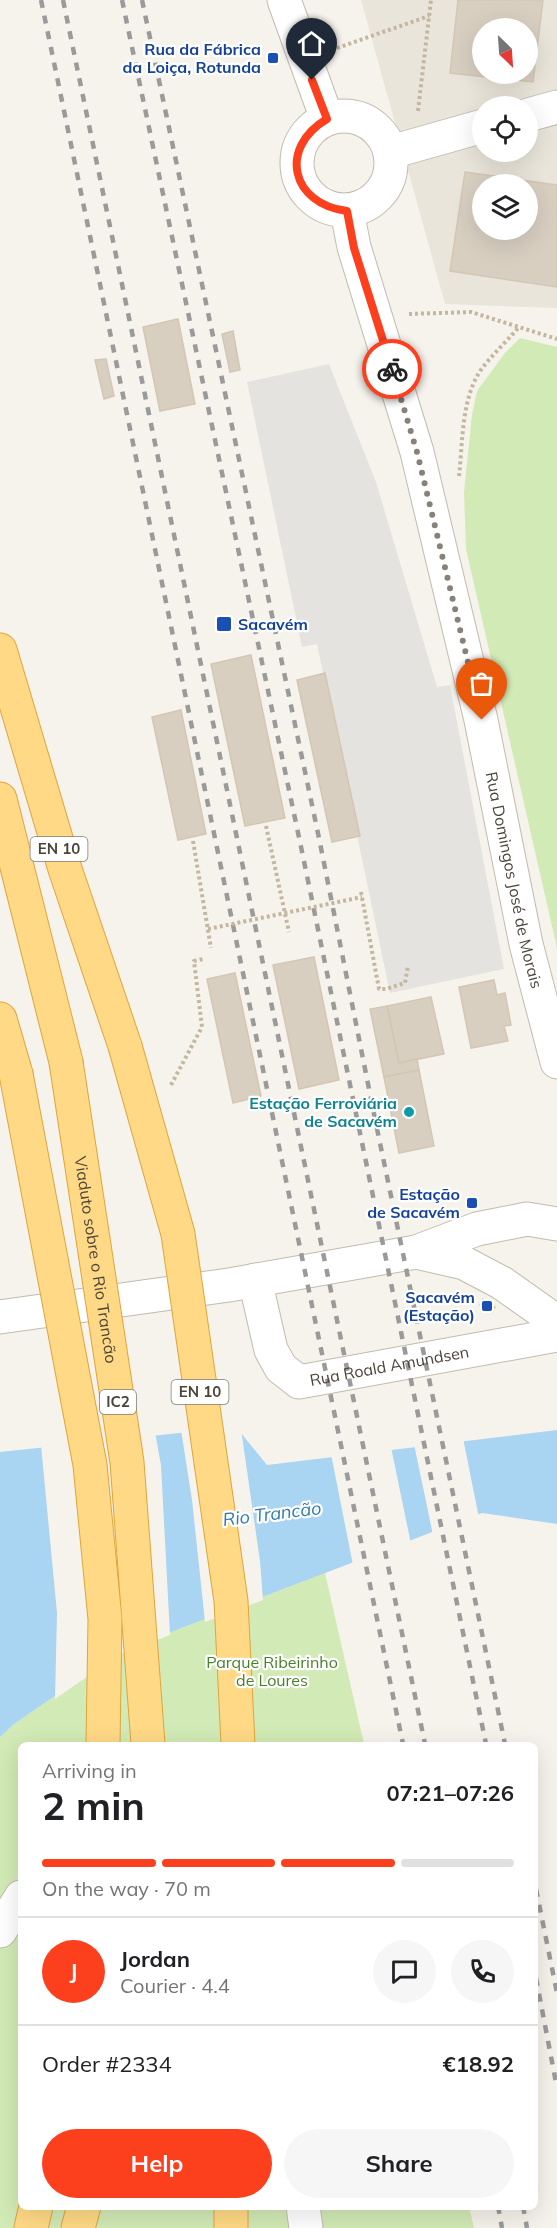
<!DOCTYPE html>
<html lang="en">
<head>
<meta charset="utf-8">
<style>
  body { margin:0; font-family:Mulish,sans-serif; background:#f6f6f6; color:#202124; height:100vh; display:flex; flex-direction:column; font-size:22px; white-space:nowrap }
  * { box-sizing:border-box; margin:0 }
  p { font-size:20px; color:#757577 }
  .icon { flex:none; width:33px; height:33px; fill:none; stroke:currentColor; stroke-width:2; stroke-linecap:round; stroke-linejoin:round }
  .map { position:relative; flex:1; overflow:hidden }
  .drawer { position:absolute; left:18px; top:1742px; width:520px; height:468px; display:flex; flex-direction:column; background:#fff; border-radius:9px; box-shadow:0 6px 24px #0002 }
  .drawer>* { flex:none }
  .needle { width:39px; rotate:155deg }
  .controls { position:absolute; left:472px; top:18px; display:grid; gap:12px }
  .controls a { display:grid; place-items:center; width:66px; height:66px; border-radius:50%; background:#fff; box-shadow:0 6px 24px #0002; font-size:30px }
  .pin { position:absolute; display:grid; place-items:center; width:51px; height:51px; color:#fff; margin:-62px -26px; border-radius:50% 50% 50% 0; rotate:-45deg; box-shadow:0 0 6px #0007 }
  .pin .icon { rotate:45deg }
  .courier { position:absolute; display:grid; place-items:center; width:60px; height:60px; margin:-30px; border:4px solid #fc3f1d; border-radius:50%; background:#fff; color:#222; box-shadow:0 2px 8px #0007 }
  .headline em { font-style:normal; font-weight:700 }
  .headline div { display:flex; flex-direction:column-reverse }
  .headline { display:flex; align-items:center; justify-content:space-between; height:102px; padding:0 24px }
  h1 { font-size:39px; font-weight:700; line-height:45px }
  .bar { display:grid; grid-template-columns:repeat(4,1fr); gap:9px 6px; align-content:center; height:72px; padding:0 24px }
  .bar i { height:8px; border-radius:4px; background:#e0e0e0 }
  .bar .current { background:#fc3f1d }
  .bar p { grid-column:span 4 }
  .line { display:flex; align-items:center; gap:15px; padding:0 24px; border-top:2px solid #e0e0e0 }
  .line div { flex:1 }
  .round { display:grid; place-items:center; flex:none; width:63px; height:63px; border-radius:32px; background:#f6f6f6 }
  .button { display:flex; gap:12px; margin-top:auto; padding:12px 24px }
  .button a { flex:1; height:69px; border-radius:36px; background:#fc3f1d; color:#fff; font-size:24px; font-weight:700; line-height:69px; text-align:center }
  .button a+a { background:#f6f6f6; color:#202124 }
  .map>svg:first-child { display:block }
</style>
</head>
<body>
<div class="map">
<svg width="557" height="2228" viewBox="0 0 557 2228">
  <rect width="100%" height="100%" fill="#f6f3ec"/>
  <path fill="#eae5da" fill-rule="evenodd" d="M361,0H557V308L445,304ZM483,28H528V74H483ZM483,106H528V152H483ZM483,184H528V230H483Z"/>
  <g fill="#d2eab5">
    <polygon points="520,338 557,347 557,948 466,549 464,492 472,415 477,391 505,353"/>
    <polygon points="325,1573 364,1744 21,1744 21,2206 469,2206 474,2228 0,2228 0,1737 14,1724 119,1652"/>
  </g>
  <polygon fill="#e5e3e0" points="329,364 376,482 437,687 450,685 504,969 390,993 317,644 302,647 247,382"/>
  <polygon fill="#a9d4f2" points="236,1427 267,1465 557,1430 557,1524 482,1513 119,1652 14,1724 0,1737 0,1452"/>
  <g fill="#f6f3ec">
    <polygon points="237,1424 241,1429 260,1561 263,1600 205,1622 192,1500 181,1430"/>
    <polygon points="155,1432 161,1465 170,1635 120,1654 55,1699 57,1613 41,1445"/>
    <polygon points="463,1438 479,1518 433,1535 414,1444"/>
    <polygon points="391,1447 411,1544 353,1565 331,1454"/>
  </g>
  <g fill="#d8cfc1" stroke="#d3c7b4" stroke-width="1.5" fill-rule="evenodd">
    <path d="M458,0H543L533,82L450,73ZM483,28H528V74H483Z"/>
    <path d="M465,172L557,185V287L450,271ZM483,184H528V230H483Z"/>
    <polygon points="178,319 195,404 160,411 143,327"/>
    <polygon points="233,331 240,370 230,372 222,334"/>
    <polygon points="106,359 114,396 104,399 95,360"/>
    <polygon points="251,655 285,818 245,826 211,664"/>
    <polygon points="325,673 360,836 332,842 297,680"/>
    <polygon points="181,710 206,834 178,840 152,717"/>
    <polygon points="314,957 339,1080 299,1089 273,965"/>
    <polygon points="235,973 261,1096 233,1103 207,979"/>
    <polygon points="494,980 497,995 505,993 511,1025 504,1026 508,1041 471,1048 459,987"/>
    <polygon points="431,997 444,1054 399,1063 387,1006"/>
    <polygon points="387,1006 399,1063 417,1059 419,1070 384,1077 370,1009"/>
    <polygon points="419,1070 434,1146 399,1153 384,1077"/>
    <polygon points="483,1299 495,1307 492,1312 480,1305"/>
  </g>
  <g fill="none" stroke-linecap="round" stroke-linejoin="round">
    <g stroke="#c2bbae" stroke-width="35">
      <g id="minor">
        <polyline points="284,0 327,119"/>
        <polyline points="528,115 557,107"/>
        <circle cx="344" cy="163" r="47"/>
        <polyline points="391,152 483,126"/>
        <path id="s1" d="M347,211L354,247L417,452L481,720L526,944L557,1062"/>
        <path id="s2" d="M255,1280L271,1350L281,1368L299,1382L557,1335"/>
        <polyline points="0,1931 21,1897"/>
        <polyline points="303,2206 306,2228"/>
      </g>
    </g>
    <g stroke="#c2bbae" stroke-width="35">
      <g id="tertiary">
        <polyline points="416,1252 464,1263 502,1283 557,1322"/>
        <polyline points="0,1317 229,1285 416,1252 477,1229 527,1219 557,1224"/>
      </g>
    </g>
    <g stroke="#e0a43c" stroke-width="35">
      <g id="trunk">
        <polyline points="0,650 65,869 125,1046"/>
        <polyline points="0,799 66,1062"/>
        <polyline points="0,1019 16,1074"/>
        <polyline points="31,2228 36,2206"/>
        <polyline points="78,2228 84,2206"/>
        <polyline points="231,2228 231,2206"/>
      </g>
    </g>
    <g stroke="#c4b79f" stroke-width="4" stroke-dasharray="3 3" stroke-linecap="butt">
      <polyline points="337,48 429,16"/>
      <polyline points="418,111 431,0"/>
      <polyline points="409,314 471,312 557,339"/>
      <path d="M459,476C463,441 461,396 483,367C494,353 507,341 518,328"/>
      <polyline points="266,826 289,932"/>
      <polyline points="193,841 211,948"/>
      <polyline points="361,892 379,989 386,989 405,983 408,966"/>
      <polyline points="171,1085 202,1027 194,961 203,959"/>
    </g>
    <use href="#minor" stroke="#fff" stroke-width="33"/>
    <use href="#tertiary" stroke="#fff" stroke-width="33"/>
    <use href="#trunk" stroke="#ffd985" stroke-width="33"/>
    <g stroke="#9a9a9a" stroke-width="4.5" stroke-dasharray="8 8" stroke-linecap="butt">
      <polyline points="41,0 403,1744"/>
      <polyline points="63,0 425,1744"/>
      <polyline points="122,0 300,842 486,1744"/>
      <polyline points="142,0 319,838 375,1119 505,1744"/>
      <polyline points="536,1889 557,1993"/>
      <polyline points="536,1978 557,2088"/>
      <polyline points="498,2206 502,2228"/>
      <polyline points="523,2206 527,2228"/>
    </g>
    <g stroke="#e0a43c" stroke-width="35" stroke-linecap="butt">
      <g id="trunk-bridge">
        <polyline points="125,1046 178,1234 231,1601 238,1744"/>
        <path id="s3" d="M66,1062L127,1462L148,1744"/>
        <polyline points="16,1074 90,1465 105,1619 103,1744"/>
      </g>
    </g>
    <polyline stroke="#c4b79f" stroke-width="4" stroke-dasharray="3 3" stroke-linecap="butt" points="208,929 362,897"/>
    <use href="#trunk-bridge" stroke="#ffd985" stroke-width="33"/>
  </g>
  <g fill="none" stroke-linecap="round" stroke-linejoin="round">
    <polyline stroke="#878178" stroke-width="6" stroke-dasharray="0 10.8" points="392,369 417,452 482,720"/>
    <path stroke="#fc3f1d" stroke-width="8" d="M312,80L327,119C278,148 291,204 347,211L354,248L392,369"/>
  </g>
  <g fill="#1a4fb4" stroke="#fff" stroke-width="2">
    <rect x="267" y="52" width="12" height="12" rx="3"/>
    <rect x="216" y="616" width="16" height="16" rx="3"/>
    <rect x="466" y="1197" width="12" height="12" rx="3"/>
    <rect x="481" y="1300" width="12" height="12" rx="3"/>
  </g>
  <circle fill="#0f9aa8" stroke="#fff" stroke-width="2" cx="409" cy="1112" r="6"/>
  <g text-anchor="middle" stroke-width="4.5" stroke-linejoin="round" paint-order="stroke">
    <g fill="#fff" stroke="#817c74" stroke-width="1.5">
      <rect x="30.5" y="837" width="57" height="24" rx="4.5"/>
      <rect x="171.5" y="1380" width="57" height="24" rx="4.5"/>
      <rect x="100" y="1390" width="36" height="24" rx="4.5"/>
    </g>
    <g font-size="15" font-weight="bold" fill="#4b4439">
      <text x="59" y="854">EN 10</text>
      <text x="200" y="1397">EN 10</text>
      <text x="118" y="1407">IC2</text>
    </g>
    <g font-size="16" font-weight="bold" fill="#164399" stroke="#fff" text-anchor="end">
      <text x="261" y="55">Rua da Fábrica<tspan x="261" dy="18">da Loiça, Rotunda</tspan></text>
      <text x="238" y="630" text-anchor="start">Sacavém</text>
      <text x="460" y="1200">Estação<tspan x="460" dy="18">de Sacavém</tspan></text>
      <text x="475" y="1303">Sacavém<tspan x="475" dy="18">(Estação)</tspan></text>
    </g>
    <g font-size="16" fill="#4b4439" stroke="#fff">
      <text dy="6" stroke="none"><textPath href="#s1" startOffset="690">Rua Domingos José de Morais</textPath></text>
      <text dy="6" stroke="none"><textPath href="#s3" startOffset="200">Viaduto sobre o Rio Trancão</textPath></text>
      <text dy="6" stroke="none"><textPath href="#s2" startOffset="207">Rua Roald Amundsen</textPath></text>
    </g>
    <g font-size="16" font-weight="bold" fill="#0d838f" stroke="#fff" text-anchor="end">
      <text x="397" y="1109">Estação Ferroviária<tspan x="397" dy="18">de Sacavém</tspan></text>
    </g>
    <g font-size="16" fill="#4a7f2a" stroke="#fff">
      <text x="272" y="1668">Parque Ribeirinho<tspan x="272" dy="18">de Loures</tspan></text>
    </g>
    <g font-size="18" font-style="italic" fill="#2e7ab2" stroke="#fff">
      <text transform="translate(272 1514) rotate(-7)" y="6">Rio Trancão</text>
    </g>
  </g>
</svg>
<div class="controls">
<a><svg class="needle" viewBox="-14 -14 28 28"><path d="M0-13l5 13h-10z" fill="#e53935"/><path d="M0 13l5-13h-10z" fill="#757577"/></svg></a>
<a><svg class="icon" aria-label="locate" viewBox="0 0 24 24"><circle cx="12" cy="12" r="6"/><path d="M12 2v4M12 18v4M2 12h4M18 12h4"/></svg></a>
<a><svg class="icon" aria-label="layers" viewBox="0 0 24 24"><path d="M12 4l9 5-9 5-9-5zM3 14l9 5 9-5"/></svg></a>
</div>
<div class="pin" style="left:482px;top:720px;background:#ea580c"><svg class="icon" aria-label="bag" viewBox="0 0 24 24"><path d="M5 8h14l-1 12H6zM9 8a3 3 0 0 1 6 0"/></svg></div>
<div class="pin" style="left:312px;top:80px;background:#1f2937"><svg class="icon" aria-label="home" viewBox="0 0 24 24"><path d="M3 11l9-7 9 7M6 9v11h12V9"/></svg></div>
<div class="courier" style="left:392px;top:369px"><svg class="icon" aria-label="bike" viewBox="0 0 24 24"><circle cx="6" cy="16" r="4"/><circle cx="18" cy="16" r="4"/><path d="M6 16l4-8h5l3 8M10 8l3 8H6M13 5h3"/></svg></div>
<section class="drawer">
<div class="headline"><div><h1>2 min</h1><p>Arriving in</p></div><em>07:21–07:26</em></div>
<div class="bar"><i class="current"></i><i class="current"></i><i class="current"></i><i></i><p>On the way · 70 m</p></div>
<div class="line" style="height:108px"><b class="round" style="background:#fc3f1d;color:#fff">J</b><div><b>Jordan</b><p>Courier · 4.4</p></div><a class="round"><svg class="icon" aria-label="chat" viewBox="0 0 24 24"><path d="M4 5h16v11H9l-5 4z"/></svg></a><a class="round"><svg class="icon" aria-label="phone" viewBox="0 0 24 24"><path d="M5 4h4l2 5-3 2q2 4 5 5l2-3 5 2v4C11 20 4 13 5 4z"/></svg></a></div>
<div class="line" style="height:78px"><div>Order #2334</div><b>€18.92</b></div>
<div class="button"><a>Help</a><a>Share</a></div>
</section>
</div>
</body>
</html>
